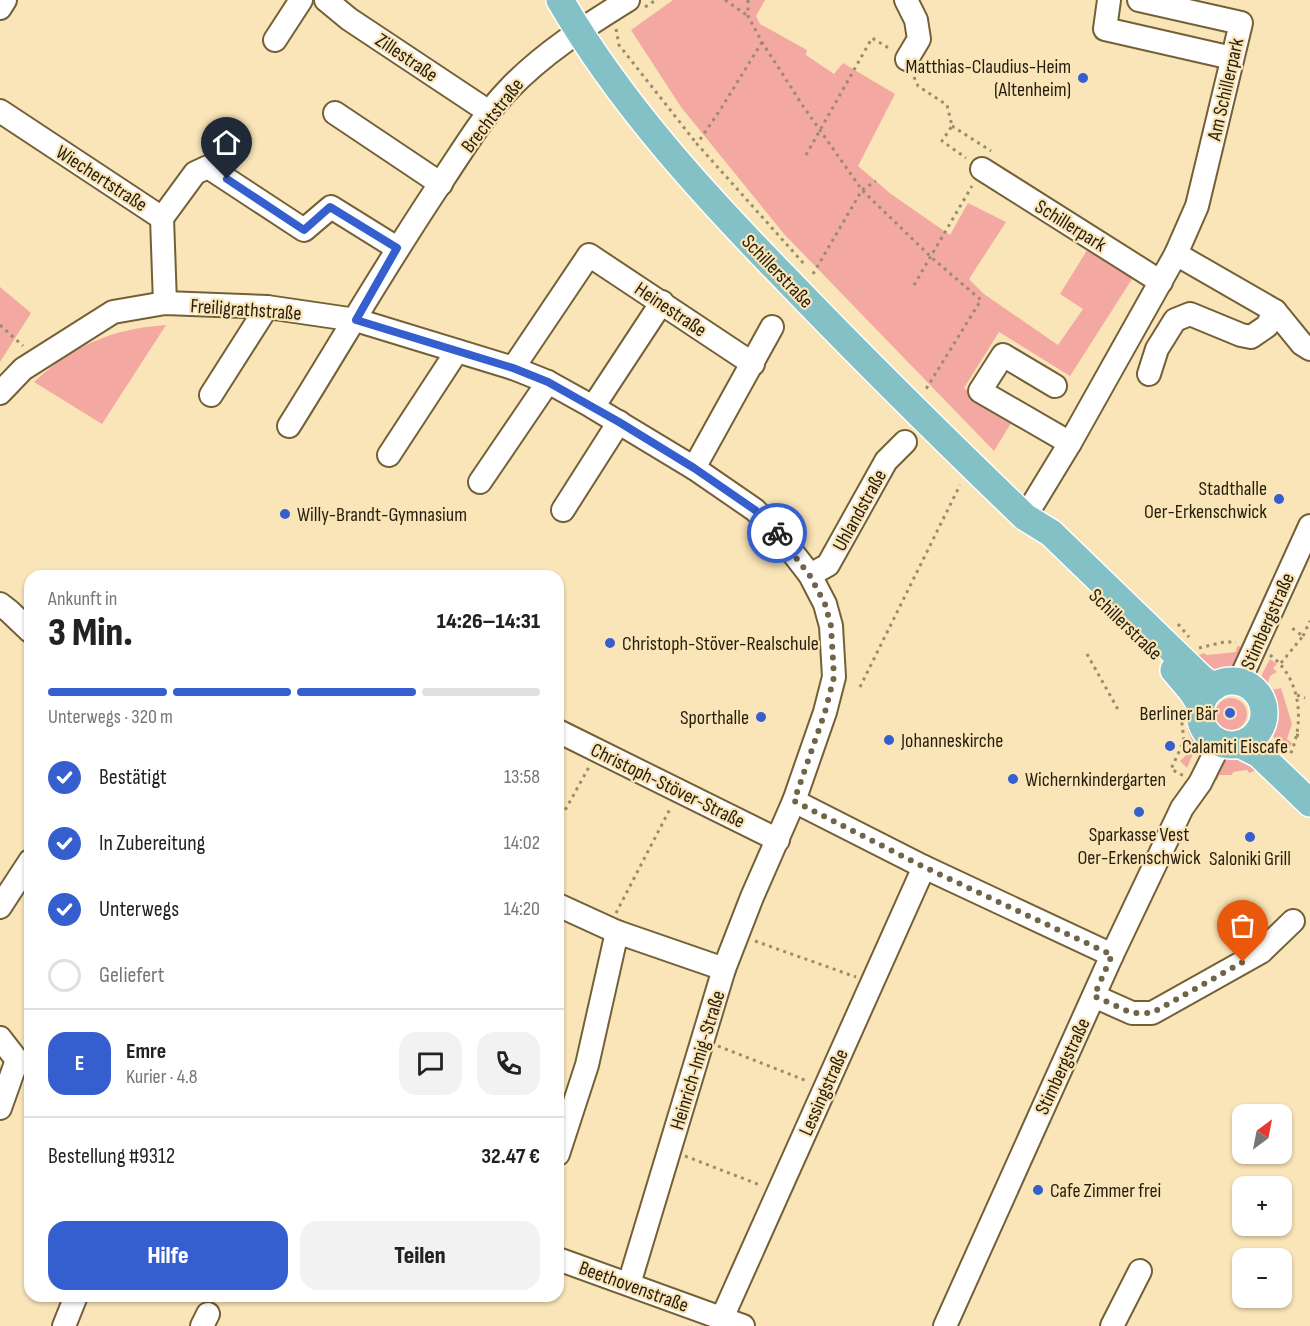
<!DOCTYPE html>
<html lang="de">
<head>
<meta charset="utf-8">
<style>
  body { margin:0; font-family:"Sofia Sans Condensed",sans-serif; background:#f2f2f2; color:#222; height:100vh; display:flex; flex-direction:column; font-size:22px; white-space:nowrap }
  * { box-sizing:border-box; margin:0 }
  p { font-size:20px; color:#767676 }
  .icon { flex:none; width:33px; height:33px; fill:none; stroke:currentColor; stroke-width:2; stroke-linecap:round; stroke-linejoin:round }
  .map { position:relative; flex:1; overflow:hidden }
  .details { position:absolute; left:24px; top:570px; width:540px; height:732px; display:flex; flex-direction:column; background:#fff; border-radius:18px; box-shadow:0 2px 4px #0004 }
  .details>* { flex:none }
  .needle { width:39px; rotate:32deg }
  .buttons { position:absolute; left:1232px; top:1104px; display:grid; gap:12px }
  .buttons a { display:grid; place-items:center; width:60px; height:60px; border-radius:12px; background:#fff; box-shadow:0 2px 4px #0004; font-size:30px }
  .pin { position:absolute; display:grid; place-items:center; width:51px; height:51px; color:#fff; margin:-62px -26px; border-radius:50% 50% 50% 0; rotate:-45deg; box-shadow:0 0 6px #0007 }
  .pin .icon { rotate:45deg }
  .courier { position:absolute; display:grid; place-items:center; width:60px; height:60px; margin:-30px; border:4px solid #355ece; border-radius:50%; background:#fff; color:#222; box-shadow:0 2px 8px #0007 }
  .head em { font-style:normal; font-weight:800 }
  .head div { display:flex; flex-direction:column-reverse }
  .head { display:flex; align-items:center; justify-content:space-between; height:102px; padding:0 24px }
  h1 { font-size:39px; font-weight:800; line-height:45px }
  .bar { display:grid; grid-template-columns:repeat(4,1fr); gap:9px 6px; align-content:center; height:72px; padding:0 24px }
  .bar i { height:8px; border-radius:4px; background:#e0e0e0 }
  .bar .active { background:#355ece }
  .bar p { grid-column:span 4 }
  .line { display:flex; align-items:center; gap:15px; padding:0 24px; border-top:2px solid #e0e0e0 }
  .line div { flex:1 }
  .round { display:grid; place-items:center; flex:none; width:63px; height:63px; border-radius:18px; background:#f2f2f2 }
  ol { padding:0 24px; list-style:none }
  li { display:flex; align-items:center; gap:18px; height:66px }
  li p { margin-inline-start:auto }
  li .icon { padding:6px; border-radius:50%; background:#355ece; color:#fff; stroke-width:4 }
  li:last-child { color:#767676 }
  li i { width:33px; height:33px; border:3px solid #e0e0e0; border-radius:50% }
  .button { display:flex; gap:12px; margin-top:auto; padding:12px 24px }
  .button a { flex:1; height:69px; border-radius:18px; background:#355ece; color:#fff; font-size:24px; font-weight:800; line-height:69px; text-align:center }
  .button a+a { background:#f2f2f2; color:#222 }
  .map>svg:first-child { display:block }
</style>
</head>
<body>
<div class="map">
<svg width="1310" height="1326" viewBox="0 0 1310 1326">
  <rect width="100%" height="100%" fill="#fae5b8"/>
  <g fill="#f3a9a2">
    <polygon points="673,0 765,0 756,16 760,24 807,50 806,55 834,74 843,63 895,94 858,166 891,194 950,235 968,203 1006,222 969,279 984,294 1058,345 1083,309 1060,294 1089,247 1134,276 1070,376 999,332 964,388 1014,418 994,451 784,234 681,107 631,30"/>
    <polygon points="0,287 31,313 0,362"/>
    <path d="M166,325L102,424L34,382C74,345 111,329 166,325Z"/>
    <path d="M1237,646L1248,649C1224,682 1225,678 1190,659L1204,653L1207,655L1236,652Z"/>
    <polygon points="1270,659 1277,664 1273,668 1277,672 1270,676 1268,683 1273,690 1281,688 1292,724 1287,739 1292,743 1287,752 1271,734 1270,704 1262,685 1262,674"/>
    <circle cx="1231" cy="714" r="16"/>
    <path d="M1187,701L1198,742L1187,768L1180,761L1190,751L1186,746L1192,740C1185,726 1184,715 1187,701Z"/>
    <path d="M1236,755L1262,768L1249,773L1247,770L1233,772L1232,775H1219L1217,780L1208,778C1215,767 1223,758 1236,755Z"/>
  </g>
  <g fill="none" stroke-linecap="round" stroke-linejoin="round">
    <g stroke="#736037" stroke-width="26">
      <g id="minor">
        <polyline points="326,0 349,19 489,112"/>
        <polyline points="906,0 916,20 919,39 907,59"/>
        <polyline points="1109,0 1105,29 1232,58"/>
        <polyline points="1139,0 1241,23 1197,206 1176,254"/>
        <polyline points="0,8 5,0"/>
        <polyline points="275,40 301,0"/>
        <polyline points="0,111 162,218 165,303"/>
        <polyline points="335,113 441,184"/>
        <polyline points="982,169 1161,282"/>
        <polyline points="162,218 195,173 208,167 304,230 331,207 397,248"/>
        <polyline points="513,368 589,255 753,364"/>
        <polyline points="1149,374 1157,349 1175,320 1190,314 1241,335 1251,337 1267,326 1275,311"/>
        <polyline points="1055,386 1003,355 980,391 1070,443"/>
        <polyline points="0,393 23,369 113,312 165,303 267,307 356,320 513,368 548,382 593,407 694,468 755,510 783,540 810,575 825,604 831,626 834,677 825,712 794,801 752,897 724,969 629,1284"/>
        <polyline points="211,395 267,307"/>
        <polyline points="593,407 662,302"/>
        <path d="M289,426C341,343 389,259 444,178C464,148 483,116 508,90C542,54 586,26 628,0"/>
        <polyline points="389,455 457,351"/>
        <polyline points="694,468 772,327"/>
        <polyline points="480,482 548,382"/>
        <polyline points="563,510 619,422"/>
        <polyline points="1025,517 1070,443 1176,254 1275,311 1302,344 1310,349"/>
        <polyline points="810,575 828,565 886,461 905,442"/>
        <polyline points="0,604 9,611 30,631"/>
        <polyline points="1239,682 1310,526"/>
        <polyline points="558,731 778,840"/>
        <polyline points="794,801 924,867 1112,955"/>
        <polyline points="558,905 617,932 724,969"/>
        <polyline points="0,907 30,861"/>
        <polyline points="1094,996 1132,1013 1152,1013 1261,952 1293,921"/>
        <polyline points="0,1038 17,1060 30,1065"/>
        <polyline points="0,1108 17,1060"/>
        <polyline points="558,1154 587,1065 617,932"/>
        <polyline points="558,1259 743,1326"/>
        <polyline points="722,1318 924,867"/>
        <polyline points="64,1326 76,1296"/>
        <polyline points="202,1326 208,1314"/>
        <polyline points="945,1326 1112,955 1182,808 1200,783 1220,743"/>
        <polyline points="1112,1326 1140,1271"/>
      </g>
    </g>
    <g stroke="#fff" stroke-width="30">
      <g id="major">
        <path d="M560,0C621,105 705,196 789,282C866,362 945,440 1025,517L1051,533L1201,678L1214,687"/>
        <polyline points="1174,670 1191,690 1201,705"/>
        <circle cx="1232" cy="713" r="32"/>
        <polyline points="1239,744 1259,754 1310,803"/>
      </g>
    </g>
    <g stroke="#9b8c6b" stroke-width="3" stroke-dasharray="3 4.5" stroke-linecap="butt">
      <polyline points="725,0 748,16"/>
      <polyline points="748,0 748,16 762,42 803,106 862,190 931,257 981,300 926,389"/>
      <polyline points="645,7 656,0"/>
      <polyline points="616,29 619,45 697,144"/>
      <polyline points="762,42 722,107 697,144 805,265"/>
      <polyline points="914,77 918,86 947,105 952,126 942,141 966,158"/>
      <polyline points="952,126 991,151"/>
      <polyline points="806,155 872,38 892,50"/>
      <polyline points="813,274 862,190 876,181"/>
      <polyline points="914,285 972,186"/>
      <polyline points="0,325 23,346"/>
      <polyline points="1178,624 1189,637"/>
      <polyline points="1303,636 1310,621"/>
      <polyline points="1199,648 1224,642 1236,642"/>
      <polyline points="1087,654 1120,713"/>
      <path d="M1270,655C1301,678 1305,722 1290,755"/>
      <polyline points="1281,663 1303,636 1289,626"/>
      <polyline points="860,687 960,485"/>
      <polyline points="1297,695 1305,698"/>
      <polyline points="1181,715 1184,741 1171,769 1184,776"/>
      <polyline points="1296,735 1303,736"/>
      <polyline points="558,823 589,767"/>
      <polyline points="616,913 671,807"/>
      <polyline points="755,941 856,977"/>
      <polyline points="718,1046 807,1081"/>
      <polyline points="685,1156 760,1185"/>
    </g>
    <use href="#minor" stroke="#fff" stroke-width="22"/>
    <use href="#major" stroke="#83c1c7" stroke-width="27"/>
  </g>
  <g fill="none" stroke-linecap="round" stroke-linejoin="round">
    <polyline stroke="#706449" stroke-width="6" stroke-dasharray="0 10.8" points="777,533 810,576 825,604 831,626 834,677 825,712 794,801 924,867 1112,955 1094,996 1132,1013 1152,1013 1243,962"/>
    <polyline stroke="#355ece" stroke-width="8" points="227,179 304,230 330,207 397,248 356,320 513,368 548,382 619,422 694,468 755,510 777,533"/>
  </g>
  <g fill="#355ece" stroke="#fae5b8" stroke-width="2">
    <circle cx="1083" cy="78" r="6"/>
    <circle cx="1279" cy="499" r="6"/>
    <circle cx="285" cy="514" r="6"/>
    <circle cx="610" cy="643" r="6"/>
    <circle cx="1230" cy="713" r="6"/>
    <circle cx="761" cy="717" r="6"/>
    <circle cx="889" cy="740" r="6"/>
    <circle cx="1170" cy="746" r="6"/>
    <circle cx="1013" cy="779" r="6"/>
    <circle cx="1139" cy="812" r="6"/>
    <circle cx="1250" cy="837" r="6"/>
    <circle cx="1038" cy="1190" r="6"/>
  </g>
  <g text-anchor="middle" stroke-width="4.5" stroke-linejoin="round" paint-order="stroke">
    <g font-size="20" fill="#261e0d" stroke="#fae5b8">
      <text transform="translate(407 57) rotate(34)" y="7">Zillestraße</text>
      <text transform="translate(1225 89) rotate(-77)" y="7">Am Schillerpark</text>
      <text transform="translate(492 115) rotate(-52)" y="7">Brechtstraße</text>
      <text transform="translate(102 178) rotate(33)" y="7">Wiechertstraße</text>
      <text transform="translate(1071 225) rotate(32)" y="7">Schillerpark</text>
      <text transform="translate(778 271) rotate(46)" y="7">Schillerstraße</text>
      <text transform="translate(246 309) rotate(4)" y="7">Freiligrathstraße</text>
      <text transform="translate(671 309) rotate(34)" y="7">Heinestraße</text>
      <text transform="translate(859 510) rotate(-61)" y="7">Uhlandstraße</text>
      <text transform="translate(1267 621) rotate(-66)" y="7">Stimbergstraße</text>
      <text transform="translate(1126 624) rotate(44)" y="7">Schillerstraße</text>
      <text transform="translate(668 785) rotate(26)" y="7">Christoph-Stöver-Straße</text>
      <text transform="translate(697 1060) rotate(-73)" y="7">Heinrich-Imig-Straße</text>
      <text transform="translate(1062 1066) rotate(-65)" y="7">Stimbergstraße</text>
      <text transform="translate(823 1092) rotate(-66)" y="7">Lessingstraße</text>
      <text transform="translate(634 1286) rotate(20)" y="7">Beethovenstraße</text>
    </g>
    <g font-size="20" fill="#261e0d" stroke="#fae5b8" text-anchor="start">
      <text x="1071" y="73" text-anchor="end">Matthias-Claudius-Heim<tspan x="1071" dy="23">(Altenheim)</tspan></text>
      <text x="1267" y="495" text-anchor="end">Stadthalle<tspan x="1267" dy="23">Oer-Erkenschwick</tspan></text>
      <text x="297" y="521">Willy-Brandt-Gymnasium</text>
      <text x="622" y="650">Christoph-Stöver-Realschule</text>
      <text x="1218" y="720" text-anchor="end">Berliner Bär</text>
      <text x="749" y="724" text-anchor="end">Sporthalle</text>
      <text x="901" y="747">Johanneskirche</text>
      <text x="1182" y="753">Calamiti Eiscafe</text>
      <text x="1025" y="786">Wichernkindergarten</text>
      <text x="1139" y="841" text-anchor="middle">Sparkasse Vest<tspan x="1139" dy="23">Oer-Erkenschwick</tspan></text>
      <text x="1250" y="865" text-anchor="middle">Saloniki Grill</text>
      <text x="1050" y="1197">Cafe Zimmer frei</text>
    </g>
  </g>
</svg>
<div class="buttons">
<a><svg class="needle" viewBox="-14 -14 28 28"><path d="M0-13l5 13h-10z" fill="#e53935"/><path d="M0 13l5-13h-10z" fill="#767676"/></svg></a>
<a>+</a>
<a>−</a>
</div>
<div class="pin" style="left:1243px;top:962px;background:#ea580c"><svg class="icon" aria-label="bag" viewBox="0 0 24 24"><path d="M5 8h14l-1 12H6zM9 8a3 3 0 0 1 6 0"/></svg></div>
<div class="pin" style="left:227px;top:179px;background:#1f2937"><svg class="icon" aria-label="home" viewBox="0 0 24 24"><path d="M3 11l9-7 9 7M6 9v11h12V9"/></svg></div>
<div class="courier" style="left:777px;top:533px"><svg class="icon" aria-label="bike" viewBox="0 0 24 24"><circle cx="6" cy="16" r="4"/><circle cx="18" cy="16" r="4"/><path d="M6 16l4-8h5l3 8M10 8l3 8H6M13 5h3"/></svg></div>
<section class="details">
<div class="head"><div><h1>3 Min.</h1><p>Ankunft in</p></div><em>14:26–14:31</em></div>
<div class="bar"><i class="active"></i><i class="active"></i><i class="active"></i><i></i><p>Unterwegs · 320 m</p></div>
<ol>
<li><svg class="icon" aria-label="check" viewBox="0 0 24 24"><path d="M5 12l5 5 9-10"/></svg>Bestätigt<p>13:58</p></li>
<li><svg class="icon" aria-label="check" viewBox="0 0 24 24"><path d="M5 12l5 5 9-10"/></svg>In Zubereitung<p>14:02</p></li>
<li><svg class="icon" aria-label="check" viewBox="0 0 24 24"><path d="M5 12l5 5 9-10"/></svg>Unterwegs<p>14:20</p></li>
<li><i></i>Geliefert</li>
</ol>
<div class="line" style="height:108px"><b class="round" style="background:#355ece;color:#fff">E</b><div><b>Emre</b><p>Kurier · 4.8</p></div><a class="round"><svg class="icon" aria-label="chat" viewBox="0 0 24 24"><path d="M4 5h16v11H9l-5 4z"/></svg></a><a class="round"><svg class="icon" aria-label="phone" viewBox="0 0 24 24"><path d="M5 4h4l2 5-3 2q2 4 5 5l2-3 5 2v4C11 20 4 13 5 4z"/></svg></a></div>
<div class="line" style="height:78px"><div>Bestellung #9312</div><b>32.47 €</b></div>
<div class="button"><a>Hilfe</a><a>Teilen</a></div>
</section>
</div>
</body>
</html>
